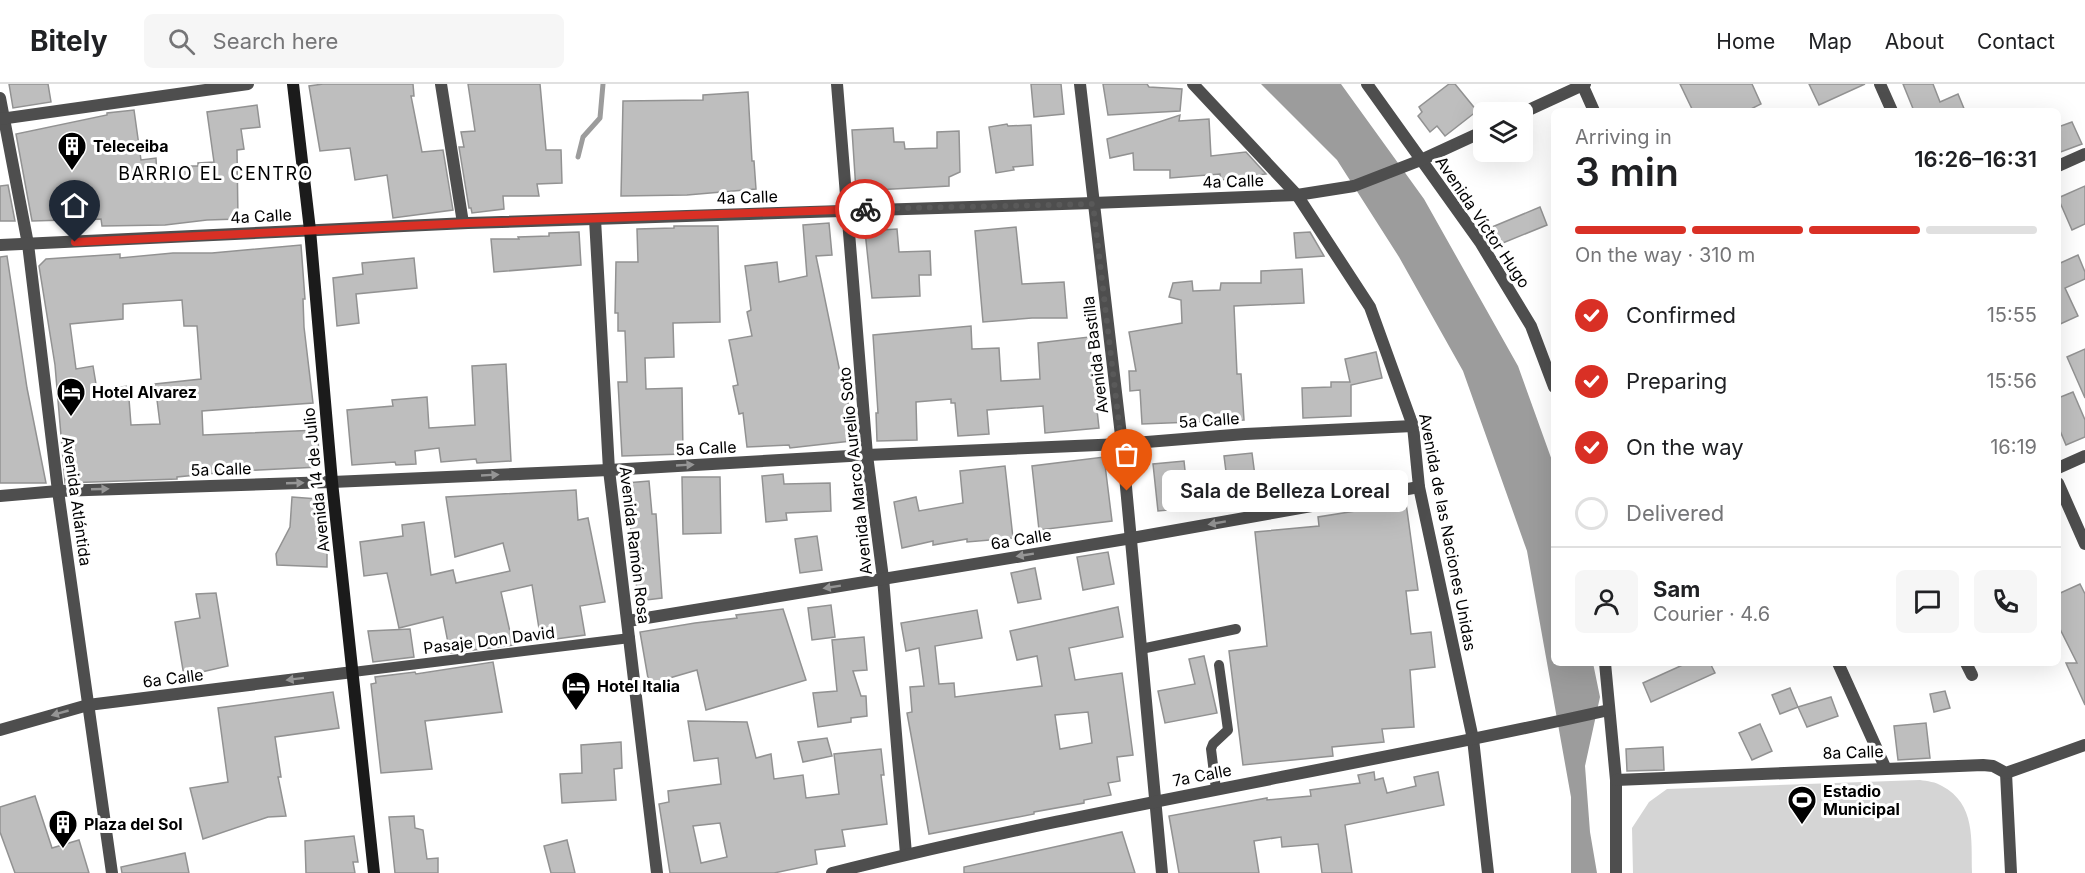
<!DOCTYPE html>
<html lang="en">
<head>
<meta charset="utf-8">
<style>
  body { margin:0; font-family:Inter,sans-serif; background:#f6f6f6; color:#202124; height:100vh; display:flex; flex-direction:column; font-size:22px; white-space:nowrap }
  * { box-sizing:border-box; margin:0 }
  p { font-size:20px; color:#757577 }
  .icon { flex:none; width:33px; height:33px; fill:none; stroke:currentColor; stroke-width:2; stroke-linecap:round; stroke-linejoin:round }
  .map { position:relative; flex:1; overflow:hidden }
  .details { position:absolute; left:1551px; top:24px; width:510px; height:558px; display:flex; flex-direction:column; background:#fff; border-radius:9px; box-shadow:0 6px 24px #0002 }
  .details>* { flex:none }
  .buttons { position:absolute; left:1473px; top:18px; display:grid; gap:12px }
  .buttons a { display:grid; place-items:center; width:60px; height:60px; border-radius:9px; background:#fff; box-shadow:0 6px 24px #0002; font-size:30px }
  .pin { position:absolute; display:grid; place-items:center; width:51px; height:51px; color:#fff; margin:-62px -26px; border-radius:50% 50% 50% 0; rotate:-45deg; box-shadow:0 0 6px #0007 }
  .pin .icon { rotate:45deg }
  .courier { position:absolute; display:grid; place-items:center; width:60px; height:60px; margin:-30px; border:4px solid #d93025; border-radius:50%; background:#fff; color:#222; box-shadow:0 2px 8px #0007 }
  .bubble { position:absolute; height:42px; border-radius:9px; background:#fff; box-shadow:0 6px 24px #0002; font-size:20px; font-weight:600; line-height:42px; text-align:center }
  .summary em { font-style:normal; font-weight:600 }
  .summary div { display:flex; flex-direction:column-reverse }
  .summary { display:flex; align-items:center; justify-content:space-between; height:102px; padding:0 24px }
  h1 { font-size:39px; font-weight:600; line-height:45px }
  .bar { display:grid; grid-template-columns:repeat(4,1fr); gap:9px 6px; align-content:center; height:72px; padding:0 24px }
  .bar i { height:8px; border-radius:4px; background:#e0e0e0 }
  .bar .current { background:#d93025 }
  .bar p { grid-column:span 4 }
  .line { display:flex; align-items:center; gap:15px; padding:0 24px; border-top:2px solid #e0e0e0 }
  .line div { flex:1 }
  .round { display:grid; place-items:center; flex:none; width:63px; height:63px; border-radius:9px; background:#f6f6f6 }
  ol { padding:0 24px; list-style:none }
  li { display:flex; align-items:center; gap:18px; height:66px }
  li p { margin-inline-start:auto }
  li .icon { padding:6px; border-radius:50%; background:#d93025; color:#fff; stroke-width:4 }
  li:last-child { color:#757577 }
  li i { width:33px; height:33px; border:3px solid #e0e0e0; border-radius:50% }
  header { display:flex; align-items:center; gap:36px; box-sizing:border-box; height:84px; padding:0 30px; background:#fff; border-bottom:2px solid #e0e0e0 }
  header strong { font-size:28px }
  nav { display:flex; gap:33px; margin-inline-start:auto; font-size:21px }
  .search { width:420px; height:54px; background:#f6f6f6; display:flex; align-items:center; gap:15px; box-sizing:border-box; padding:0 21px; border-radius:9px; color:#757577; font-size:22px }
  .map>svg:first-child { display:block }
</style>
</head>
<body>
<header>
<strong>Bitely</strong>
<div class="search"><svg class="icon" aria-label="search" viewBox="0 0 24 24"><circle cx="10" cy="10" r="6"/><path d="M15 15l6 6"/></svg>Search here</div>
<nav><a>Home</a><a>Map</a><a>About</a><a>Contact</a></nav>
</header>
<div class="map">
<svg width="2085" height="789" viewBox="0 0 2085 789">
  <rect width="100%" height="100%" fill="#fff"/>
  <path fill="#d5d5d5" d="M1920,696C1927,697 1936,698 1942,702C1976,720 1971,756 1972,789H1633L1632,744L1649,718L1667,705Z"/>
  <polygon fill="#9c9c9c" points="1261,0 1341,0 1424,115 1518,282 1554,382 1554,579 1593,579 1600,613 1585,682 1590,748 1597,789 1571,789 1571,713 1527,467 1463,287 1399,173 1337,76"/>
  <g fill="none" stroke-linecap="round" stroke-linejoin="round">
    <polyline stroke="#9c9c9c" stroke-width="5" points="578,73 583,53 600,34 603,0"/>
  </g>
  <g fill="#bebebe" stroke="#929292" stroke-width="1.5" fill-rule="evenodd">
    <polygon points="9,0 48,0 51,18 13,24"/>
    <polygon points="323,0 413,0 414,12 411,12 422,68 443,66 453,126 393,134 387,91 355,96 350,64 320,67 309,2"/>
    <polygon points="468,0 540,0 546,66 561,66 562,99 537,100 539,112 503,112 504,125 472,129 471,124 469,124 459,63 464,63 461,48 475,47"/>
    <polygon points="1031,0 1061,0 1064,30 1034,33"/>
    <polygon points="1103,0 1147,0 1149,3 1182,5 1180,27 1108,31"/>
    <polygon points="1449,0 1455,0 1477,27 1445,52 1437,42 1430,48 1418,32 1422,28 1419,23"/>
    <polygon points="1680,0 1752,0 1761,20 1747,27 1693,27"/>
    <polygon points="1809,0 1865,0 1819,21"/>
    <polygon points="1903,0 1933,0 1940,18 1958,10 1965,27 1914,27"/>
    <polygon points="748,8 752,77 754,77 756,105 687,111 621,112 623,17 703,16 703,11"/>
    <polygon points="257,21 260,43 241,45 244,65 237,66 238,135 207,136 165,141 102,142 101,135 32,137 16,50 107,31 107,29 134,26 141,76 156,74 157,92 182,82 198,82 198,79 214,78 207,28"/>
    <polygon points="1180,31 1179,37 1209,35 1211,72 1246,68 1266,90 1221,96 1220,90 1170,94 1170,86 1134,86 1133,69 1110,74 1107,55"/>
    <polygon points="2072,38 2082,60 2058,69 2058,43"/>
    <polygon points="1007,40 1008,42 1031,41 1033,81 1013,83 1014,86 996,89 989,43"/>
    <polygon points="893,44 894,58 904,58 905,65 937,64 937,48 959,47 960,88 949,93 949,102 856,107 852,46"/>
    <polygon points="8,101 15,137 0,137 0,102"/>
    <polygon points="2085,102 2085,140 2072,146 2058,114"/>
    <polygon points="1540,123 1547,141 1493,163 1485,146"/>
    <polygon points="829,139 832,171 816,172 843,303 847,303 851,357 790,364 789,361 747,363 743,329 739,330 733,302 738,301 729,256 752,252 747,228 751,226 745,182 777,178 779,198 807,192 803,141"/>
    <polygon points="674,142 718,142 720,238 673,239 674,273 645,274 646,305 682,304 683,370 622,372 618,298 627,298 625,247 618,247 618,229 615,229 616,178 638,178 637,145 674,144"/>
    <polygon points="1016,143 1022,200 1064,198 1067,234 1032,234 983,238 975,147"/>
    <polygon points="897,145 899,168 930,167 931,191 919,191 920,212 872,214 865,147"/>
    <polygon points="579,148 581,181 494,188 491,155 519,155 518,153 549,152 549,149"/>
    <polygon points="1310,148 1324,172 1296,174 1294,149"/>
    <path d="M301,161L305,215H303L304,243L313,319L202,327L203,351L318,346L319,383L237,387L177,393V395L65,399L55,281L39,182L46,175L120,170V174L173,169H212ZM182,216L184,242H197L201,295L155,300L160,340L131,341L128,302L97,306L93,282L76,285L70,240L123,235V220Z"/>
    <polygon points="2078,171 2085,188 2085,195 2065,204 2078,232 2058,241 2058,180"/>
    <polygon points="7,172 27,304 46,399 0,399 0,173"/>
    <polygon points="414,174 417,204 356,210 359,239 337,242 333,194 363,190 362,179"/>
    <polygon points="1302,185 1304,219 1234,222 1237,290 1241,290 1244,336 1142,340 1140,306 1130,307 1129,287 1136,287 1129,248 1182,239 1181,216 1169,213 1173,199 1192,197 1193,207 1220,206 1221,199 1261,199 1261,187"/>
    <polygon points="971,242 972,265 999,264 1001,297 1040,295 1038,259 1089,253 1099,344 1045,349 1043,322 987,326 989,350 958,352 955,319 951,319 951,315 916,318 917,356 877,357 876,329 878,329 873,251"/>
    <polygon points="2085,265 2085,314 2067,273"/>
    <polygon points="1376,268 1382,294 1351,301 1351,332 1303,334 1302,304 1331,303 1331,298 1350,298 1345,275"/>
    <polygon points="506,280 511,377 477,379 476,375 441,378 439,364 415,367 416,380 396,381 395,378 352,381 347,326 393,322 392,316 427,313 429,344 475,341 472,282"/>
    <polygon points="2073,308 2085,336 2085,353 2066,361 2058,342 2058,314"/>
    <polygon points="1252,369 1258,415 1230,419 1224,372"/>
    <polygon points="1104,373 1112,437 1039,446 1032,382"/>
    <polygon points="1184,377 1189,424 1158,427 1153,380"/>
    <polygon points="1005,382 1013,454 967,458 967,455 933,461 933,457 902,464 894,418 916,413 919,427 963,419 960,387"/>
    <polygon points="783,390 784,400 830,399 831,427 786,429 787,436 766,438 762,392"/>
    <polygon points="682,393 720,393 721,449 683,450"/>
    <polygon points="649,397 652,430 656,430 662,514 638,517 626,399"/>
    <polygon points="576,406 578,436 588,434 605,518 580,522 585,551 541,557 532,501 501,508 513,561 450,569 443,533 399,544 387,489 364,492 360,458 403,452 402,441 424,438 431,491 453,486 456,499 510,487 503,459 455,473 446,413"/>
    <polygon points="292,413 318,415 327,426 327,483 277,481 276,470 290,443"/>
    <polygon points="1406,419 1418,506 1406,507 1411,550 1431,548 1435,583 1410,586 1414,643 1382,645 1384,658 1332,663 1333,672 1243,681 1229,567 1267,562 1255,448 1319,442 1318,433"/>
    <polygon points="817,452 822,486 800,489 795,455"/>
    <polygon points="1108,468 1114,500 1083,506 1077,473"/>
    <polygon points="1035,484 1041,515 1018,519 1011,489"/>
    <polygon points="2080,500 2085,510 2085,621 2066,579 2077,579 2058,541 2058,510"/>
    <polygon points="216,509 228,582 184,592 175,538 200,534 196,510"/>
    <polygon points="831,521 835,553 812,556 808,524"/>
    <path d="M1118,523L1123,553L1069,564L1075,596L1122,589L1133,671L1117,673L1120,697L1108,699L1111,711L1084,716V719L1034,728V730L929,750L907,629L912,628L910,603L924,602L919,564L906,567L901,539L977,526L982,554L935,562L939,600L954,599L955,613L1042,602L1037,572L1017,576L1010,547ZM1088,628L1092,659L1060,665L1055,631Z"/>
    <polygon points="783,525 806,596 706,626 697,586 649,600 640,548 695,539 737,534 736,531"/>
    <polygon points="410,545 414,573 373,578 368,547"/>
    <polygon points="864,553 867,586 853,587 861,612 866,612 867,632 851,634 851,638 818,643 813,609 837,607 832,556"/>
    <polygon points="1204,572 1217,629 1165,639 1158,607 1195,600 1189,575"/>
    <polygon points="493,578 502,628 425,637 432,685 381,689 371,600 376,599 375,593 415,588 416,590"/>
    <polygon points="1687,579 1710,579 1715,589 1651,618 1643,599"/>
    <polygon points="1790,604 1798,623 1780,630 1772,611"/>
    <polygon points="1945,607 1950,624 1934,628 1930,610"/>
    <polygon points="333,608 339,644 275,653 281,693 278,693 286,732 268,733 203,755 190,704 228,698 218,624"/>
    <polygon points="1831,613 1838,632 1807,643 1798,623"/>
    <path d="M688,637L747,638L756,674L771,670L774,695L803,691L806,714L839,710L834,670L881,665L884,691H881L887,740L842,746L845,762L815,766L817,780L774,789H670L659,720L669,718L668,707L721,700L718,674L694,677ZM720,739L727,773L701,779L693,742Z"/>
    <polygon points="1926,639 1930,674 1898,676 1894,642"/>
    <polygon points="1760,640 1772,667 1752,676 1739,649"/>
    <polygon points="827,654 832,672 803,678 798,658"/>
    <polygon points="621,658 622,684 614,685 616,716 562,719 560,690 582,689 581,661"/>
    <polygon points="1663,663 1664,686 1627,687 1626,665"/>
    <polygon points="1374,688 1375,696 1383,694 1387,709 1416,702 1414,693 1438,688 1444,721 1345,741 1352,789 1322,789 1318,760 1282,763 1281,753 1254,757 1259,789 1179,789 1169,732 1267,714 1267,716 1311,712 1310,706 1360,699 1358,691"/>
    <polygon points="35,712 52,764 79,756 89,789 15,789 0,748 0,723"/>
    <polygon points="414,732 415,744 423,746 427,775 438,774 438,789 395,789 389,733"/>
    <polygon points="1122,748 1135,789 964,789 964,783"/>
    <polygon points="354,752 358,778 353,778 355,789 306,789 305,757"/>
    <polygon points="567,756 575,789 551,789 544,762"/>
    <polygon points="185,769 189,789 122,789 121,783"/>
  </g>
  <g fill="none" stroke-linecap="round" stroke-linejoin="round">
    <g stroke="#4e4e4e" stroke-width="10">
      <polyline points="1141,565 1236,545"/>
      <polyline points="353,588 630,554"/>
      <polyline points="1216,705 1211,665 1213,660 1228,646 1219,581"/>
    </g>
    <g stroke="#4e4e4e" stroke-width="12">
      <polyline points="441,0 463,139"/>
      <polyline points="837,0 867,371 883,494 906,770"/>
      <polyline points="1080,0 1122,360 1162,789"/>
      <polyline points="1193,0 1297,111 1370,223 1413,342 1419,403 1473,655 1488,789"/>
      <polyline points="1367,0 1480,158 1531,242 1554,303"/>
      <polyline points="1582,0 1594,27"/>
      <polyline points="1880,0 1892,27"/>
      <polyline points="0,14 28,160 58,407 112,789"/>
      <polyline points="1522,29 1585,0"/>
      <polyline points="0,35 248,0"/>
      <polyline points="2058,82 2085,70"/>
      <polyline points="595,135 609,386 657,789"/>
      <polyline points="0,161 468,139 1093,119 1297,111 1354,102 1421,76 1484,47"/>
      <polyline points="2058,384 2085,372"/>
      <polyline points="2058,399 2085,460"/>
      <polyline points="0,412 58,407 332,398 609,386 867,371 1122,360 1245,350 1413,342"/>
      <polyline points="628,537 1132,454 1419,403"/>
      <polyline points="1605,579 1616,696 1616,789"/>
      <polyline points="1838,579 1885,683"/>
      <polyline points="1966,579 1972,591"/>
      <polyline points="0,646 88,621 353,588"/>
      <polyline points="2006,689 2011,789"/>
      <polyline points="1616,696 1983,681 1993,682 2006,689 2085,661"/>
      <path d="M832,789C1089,724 1351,684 1609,626"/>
    </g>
    <polyline stroke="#1b1b1b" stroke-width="12" points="293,0 310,146 332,398 374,789"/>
  </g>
  <defs><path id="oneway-solid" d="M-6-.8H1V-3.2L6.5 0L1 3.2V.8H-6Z" transform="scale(1.5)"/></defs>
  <g fill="#959595">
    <use href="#oneway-solid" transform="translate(685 381) rotate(-3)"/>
    <use href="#oneway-solid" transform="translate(490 391) rotate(-3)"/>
    <use href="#oneway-solid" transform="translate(295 399) rotate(-2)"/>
    <use href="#oneway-solid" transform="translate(100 405) rotate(-2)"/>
    <use href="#oneway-solid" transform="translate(1217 439) rotate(170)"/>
    <use href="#oneway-solid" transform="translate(1025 471) rotate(171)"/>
    <use href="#oneway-solid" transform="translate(832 503) rotate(171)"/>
    <use href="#oneway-solid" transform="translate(295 595) rotate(173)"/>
    <use href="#oneway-solid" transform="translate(60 629) rotate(164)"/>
  </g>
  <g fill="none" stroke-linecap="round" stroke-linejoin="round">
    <polyline stroke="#595959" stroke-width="6" stroke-dasharray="0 10.8" points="865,125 1093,120 1127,407"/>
    <polyline stroke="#d93025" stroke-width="8" points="75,158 468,139 865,125"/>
  </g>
  <defs>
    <g id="building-pin" transform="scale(1.5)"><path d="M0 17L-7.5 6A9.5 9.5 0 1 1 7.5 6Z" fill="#000" stroke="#fff"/><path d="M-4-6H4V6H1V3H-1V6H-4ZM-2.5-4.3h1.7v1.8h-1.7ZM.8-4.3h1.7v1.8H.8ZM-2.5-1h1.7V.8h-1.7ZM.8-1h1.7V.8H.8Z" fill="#fff"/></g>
    <g id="hotel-pin" transform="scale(1.5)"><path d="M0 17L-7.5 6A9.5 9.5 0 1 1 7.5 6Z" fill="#000" stroke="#fff"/><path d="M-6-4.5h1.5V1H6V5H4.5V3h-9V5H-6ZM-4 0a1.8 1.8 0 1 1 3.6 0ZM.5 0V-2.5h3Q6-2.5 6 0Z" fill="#fff"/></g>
    <g id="stadium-pin" transform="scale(1.5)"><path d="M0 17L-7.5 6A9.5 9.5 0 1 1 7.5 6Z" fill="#000" stroke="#fff"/><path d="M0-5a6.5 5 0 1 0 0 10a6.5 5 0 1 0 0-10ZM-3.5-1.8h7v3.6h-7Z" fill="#fff"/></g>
  </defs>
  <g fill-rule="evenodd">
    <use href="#building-pin" x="72" y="62"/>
    <use href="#hotel-pin" x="71" y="308"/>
    <use href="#hotel-pin" x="576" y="602"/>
    <use href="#stadium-pin" x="1802" y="716"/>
    <use href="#building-pin" x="63" y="740"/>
  </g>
  <g text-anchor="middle" stroke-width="6" stroke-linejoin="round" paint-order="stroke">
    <g font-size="16" font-weight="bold" fill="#000" stroke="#fff" text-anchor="start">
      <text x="93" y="68">Teleceiba</text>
      <text x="92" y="314">Hotel Alvarez</text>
      <text x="597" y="608">Hotel Italia</text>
      <text x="1823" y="713">Estadio<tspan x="1823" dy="18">Municipal</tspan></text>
      <text x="84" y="746">Plaza del Sol</text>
    </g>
    <g font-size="16" fill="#000" stroke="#fff">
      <text transform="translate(1233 97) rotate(-2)" y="6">4a Calle</text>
      <text transform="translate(747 113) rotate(-2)" y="6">4a Calle</text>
      <text transform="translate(261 132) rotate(-3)" y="6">4a Calle</text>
      <text transform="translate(1483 138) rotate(56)" y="6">Avenida Víctor Hugo</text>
      <text transform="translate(1095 271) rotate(-97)" y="6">Avenida Bastilla</text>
      <text transform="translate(1209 336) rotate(-4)" y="6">5a Calle</text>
      <text transform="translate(706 364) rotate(-3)" y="6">5a Calle</text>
      <text transform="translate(221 385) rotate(-2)" y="6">5a Calle</text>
      <text transform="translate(855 387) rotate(-96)" y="6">Avenida Marco Aurelio Soto</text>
      <text transform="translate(316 396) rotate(-96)" y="6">Avenida 14 de Julio</text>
      <text transform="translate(77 417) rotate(82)" y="6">Avenida Atlántida</text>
      <text transform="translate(1448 448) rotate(79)" y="6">Avenida de las Naciones Unidas</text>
      <text transform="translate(1021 455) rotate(-9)" y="6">6a Calle</text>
      <text transform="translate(635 461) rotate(83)" y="6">Avenida Ramón Rosa</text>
      <text transform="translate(489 556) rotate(-7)" y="6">Pasaje Don David</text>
      <text transform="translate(173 594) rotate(-7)" y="6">6a Calle</text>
      <text transform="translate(1853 668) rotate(-2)" y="6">8a Calle</text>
      <text transform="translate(1202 691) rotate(-11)" y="6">7a Calle</text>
    </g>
    <g font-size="18" letter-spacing="1.5" fill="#000" stroke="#fff">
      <text x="216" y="96">BARRIO EL CENTRO</text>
    </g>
  </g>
</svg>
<div class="buttons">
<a><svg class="icon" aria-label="layers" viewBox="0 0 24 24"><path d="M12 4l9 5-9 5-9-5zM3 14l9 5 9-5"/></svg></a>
</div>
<div class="pin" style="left:1127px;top:407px;background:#ea580c"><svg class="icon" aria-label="bag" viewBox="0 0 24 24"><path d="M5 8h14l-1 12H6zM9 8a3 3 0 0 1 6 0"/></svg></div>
<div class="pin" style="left:75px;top:158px;background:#1f2937"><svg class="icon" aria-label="home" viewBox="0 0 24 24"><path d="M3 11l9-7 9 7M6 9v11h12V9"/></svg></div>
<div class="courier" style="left:865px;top:125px"><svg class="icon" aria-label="bike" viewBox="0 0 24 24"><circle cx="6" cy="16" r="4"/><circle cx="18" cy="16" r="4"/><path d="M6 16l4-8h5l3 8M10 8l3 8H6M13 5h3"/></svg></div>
<div class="bubble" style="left:1162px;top:386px;width:246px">Sala de Belleza Loreal</div>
<section class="details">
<div class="summary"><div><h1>3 min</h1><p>Arriving in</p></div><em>16:26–16:31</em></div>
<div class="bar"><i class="current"></i><i class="current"></i><i class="current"></i><i></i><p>On the way · 310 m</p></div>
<ol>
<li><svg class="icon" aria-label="check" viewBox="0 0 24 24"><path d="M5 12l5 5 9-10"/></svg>Confirmed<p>15:55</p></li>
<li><svg class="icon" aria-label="check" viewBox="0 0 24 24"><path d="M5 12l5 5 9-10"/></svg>Preparing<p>15:56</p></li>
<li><svg class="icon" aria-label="check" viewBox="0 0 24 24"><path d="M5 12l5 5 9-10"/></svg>On the way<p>16:19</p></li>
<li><i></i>Delivered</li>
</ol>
<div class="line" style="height:108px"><a class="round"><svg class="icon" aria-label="person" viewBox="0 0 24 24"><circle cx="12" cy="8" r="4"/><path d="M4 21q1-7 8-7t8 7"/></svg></a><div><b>Sam</b><p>Courier · 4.6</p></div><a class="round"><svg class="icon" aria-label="chat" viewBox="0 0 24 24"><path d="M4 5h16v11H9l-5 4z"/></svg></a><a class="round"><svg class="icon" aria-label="phone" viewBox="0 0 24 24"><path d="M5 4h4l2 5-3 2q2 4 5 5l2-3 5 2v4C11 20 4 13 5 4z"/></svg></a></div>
</section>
</div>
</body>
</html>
